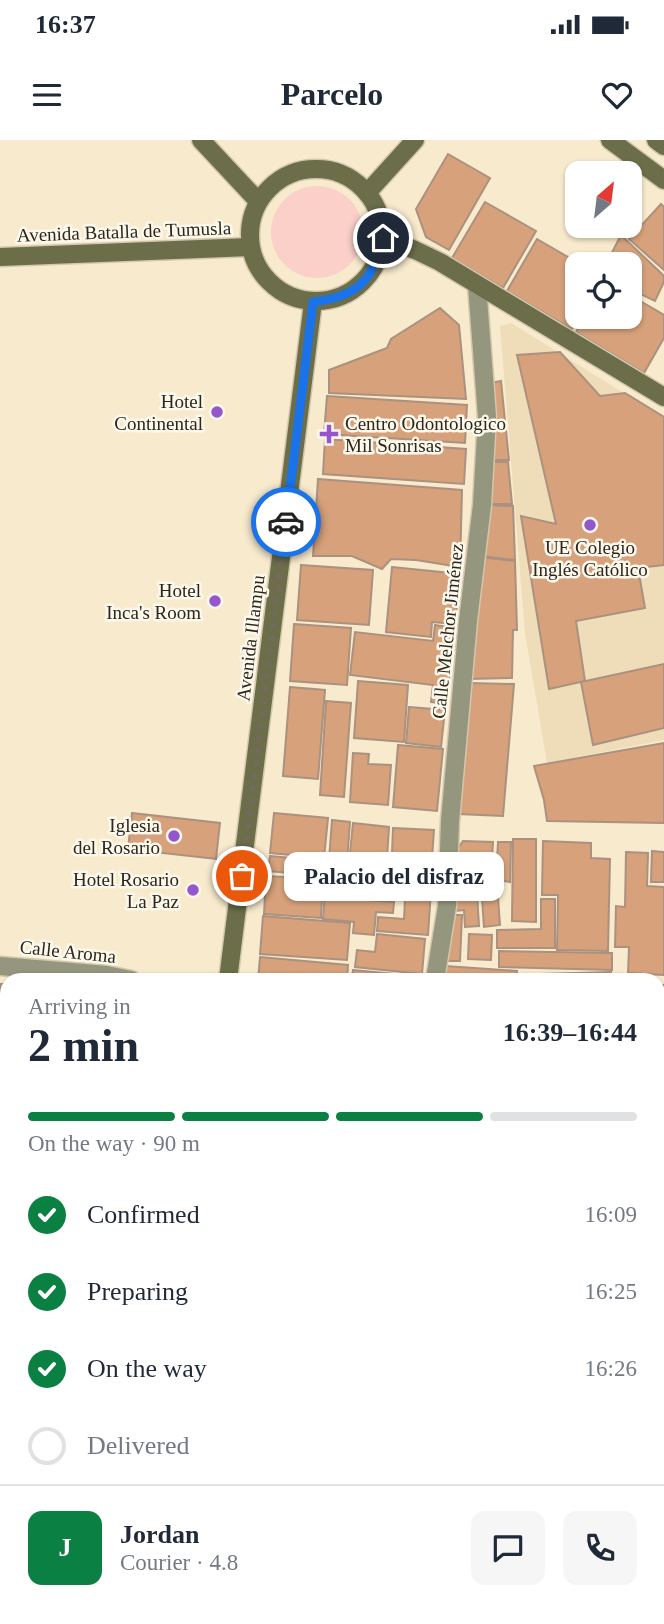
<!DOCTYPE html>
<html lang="en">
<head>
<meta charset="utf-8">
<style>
  body { margin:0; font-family:Georgia,serif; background:#f6f6f7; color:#1f2937; height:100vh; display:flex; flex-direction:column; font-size:26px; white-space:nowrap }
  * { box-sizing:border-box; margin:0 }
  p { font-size:23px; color:#747a83 }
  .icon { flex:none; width:38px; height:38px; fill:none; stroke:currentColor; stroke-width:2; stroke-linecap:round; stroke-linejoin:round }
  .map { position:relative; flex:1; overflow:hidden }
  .details { position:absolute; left:0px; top:833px; width:665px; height:651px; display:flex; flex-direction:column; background:#fff; border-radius:21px 21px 0 0; box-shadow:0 2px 5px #0004 }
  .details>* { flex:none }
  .needle { width:46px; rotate:28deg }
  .controls { position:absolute; left:565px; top:21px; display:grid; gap:14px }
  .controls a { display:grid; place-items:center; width:77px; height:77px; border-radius:14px; background:#fff; box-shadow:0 2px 5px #0004; font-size:35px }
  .pin { position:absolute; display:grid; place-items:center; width:60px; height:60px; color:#fff; margin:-30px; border:4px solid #fff; border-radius:50%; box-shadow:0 2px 7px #0007 }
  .courier { position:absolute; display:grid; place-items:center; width:70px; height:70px; margin:-35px; border:5px solid #1a73e8; border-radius:50%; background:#fff; color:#222; box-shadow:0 2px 9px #0007 }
  .bubble { position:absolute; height:49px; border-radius:14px; background:#fff; box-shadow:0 2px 5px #0004; font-size:23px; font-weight:700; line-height:49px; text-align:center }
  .overview em { font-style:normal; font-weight:700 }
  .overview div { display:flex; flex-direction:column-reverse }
  .overview { display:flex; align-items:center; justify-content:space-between; height:119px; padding:0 28px }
  h1 { font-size:46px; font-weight:700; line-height:52px }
  .bar { display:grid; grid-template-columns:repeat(4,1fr); gap:10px 7px; align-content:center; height:84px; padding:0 28px }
  .bar i { height:9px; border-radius:5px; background:#e0e1e3 }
  .bar .on { background:#0b8043 }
  .bar p { grid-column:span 4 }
  .line { display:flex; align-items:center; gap:18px; padding:0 28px; border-top:2px solid #e0e1e3 }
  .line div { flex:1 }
  .round { display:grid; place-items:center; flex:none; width:74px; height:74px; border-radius:14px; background:#f6f6f7 }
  ol { padding:0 28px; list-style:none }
  li { display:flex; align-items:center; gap:21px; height:77px }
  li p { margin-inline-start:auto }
  li .icon { padding:7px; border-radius:50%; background:#0b8043; color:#fff; stroke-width:4 }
  li:last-child { color:#747a83 }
  li i { width:38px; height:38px; border:4px solid #e0e1e3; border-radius:50% }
  .status { display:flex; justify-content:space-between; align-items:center; height:49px; padding:0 35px; background:#fff; direction:ltr }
  .status svg { height:19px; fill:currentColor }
  header { display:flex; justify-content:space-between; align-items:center; height:91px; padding:0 28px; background:#fff; font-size:32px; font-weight:700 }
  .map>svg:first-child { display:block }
</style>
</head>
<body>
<div class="status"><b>16:37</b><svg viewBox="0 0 49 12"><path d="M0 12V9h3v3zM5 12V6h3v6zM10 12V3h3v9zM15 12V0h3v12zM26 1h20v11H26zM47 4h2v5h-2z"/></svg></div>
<header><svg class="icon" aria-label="menu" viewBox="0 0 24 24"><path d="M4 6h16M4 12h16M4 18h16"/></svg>Parcelo<svg class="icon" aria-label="heart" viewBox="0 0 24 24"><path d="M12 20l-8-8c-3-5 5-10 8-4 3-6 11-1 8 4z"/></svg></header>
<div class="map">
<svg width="664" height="1484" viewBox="0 0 664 1484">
  <rect width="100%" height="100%" fill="#f8eacd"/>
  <polygon fill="#efddba" points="511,183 664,278 664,600 547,623 525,493 500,186"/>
  <circle fill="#fad0c9" cx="317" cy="92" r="46"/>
  <g fill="#d6a17b" stroke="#ab917f" stroke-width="2">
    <polygon points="448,14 490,38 449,110 426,97 416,69"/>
    <polygon points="485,62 536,91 503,148 452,118"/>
    <polygon points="661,64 664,67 664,130 629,99"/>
    <polygon points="621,95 664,136 664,142 655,161 630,149 630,124 606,124"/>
    <polygon points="537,99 580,124 578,124 578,177 579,177 572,189 507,151"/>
    <polygon points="630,155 664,175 664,198 644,233 576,192 585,177 630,177"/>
    <polygon points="440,168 459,185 466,259 329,253 329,230 387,208 391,199"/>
    <polygon points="560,212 600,256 625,253 664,277 664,425 638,428 645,468 576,481 585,541 549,549 521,376 556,384 517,215"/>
    <polygon points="501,241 509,320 490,320 490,243"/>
    <polygon points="327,256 467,265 465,303 324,294"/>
    <polygon points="325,299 466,309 464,344 323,334"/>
    <polygon points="490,322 508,322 512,364 488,364"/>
    <polygon points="318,339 462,350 460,427 416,420 391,419 382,429 352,416 313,416"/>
    <polygon points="487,365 513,366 515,420 481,416"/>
    <polygon points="480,417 515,421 517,490 513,490 512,538 470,539"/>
    <polygon points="301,425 373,430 369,485 297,480"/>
    <polygon points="392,427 460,434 455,484 432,482 431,497 386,492"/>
    <polygon points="294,484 351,488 347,545 290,541"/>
    <polygon points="435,485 455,488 446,564 431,562 433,545 350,535 355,492 433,501"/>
    <polygon points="664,524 664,588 593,605 581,542"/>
    <polygon points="358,541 408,545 404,602 354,598"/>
    <polygon points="469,543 514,544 503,676 458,674"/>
    <polygon points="290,547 325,550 318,639 283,636"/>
    <polygon points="326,561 351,563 344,657 320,655"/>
    <polygon points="409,567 445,570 441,607 406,603"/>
    <polygon points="664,603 664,683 547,681 544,660 534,626"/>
    <polygon points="398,605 443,609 437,671 393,667"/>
    <polygon points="353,613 369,614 368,624 391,625 388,665 350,662"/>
    <polygon points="132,673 220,683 216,719 128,709"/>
    <polygon points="274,673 328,678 324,718 270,713"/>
    <polygon points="332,680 350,682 346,735 328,733"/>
    <polygon points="353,683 389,687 387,717 350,713"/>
    <polygon points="393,688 434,690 431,732 404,730 405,715 392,714"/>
    <polygon points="513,699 536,699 536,782 512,781"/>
    <polygon points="463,701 493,702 490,752 469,751 470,735 455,734 456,711"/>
    <polygon points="543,701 591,703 591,718 610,719 608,811 557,810 558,755 542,755"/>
    <polygon points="498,702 511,702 510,742 496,740"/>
    <polygon points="652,711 664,712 664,742 651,742"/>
    <polygon points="626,712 648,713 647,746 664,747 664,835 628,833 629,807 615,807 616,766 625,767"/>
    <polygon points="270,716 325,721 324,736 268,731"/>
    <polygon points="374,732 432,736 428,795 377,791 378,777 404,779 405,759 372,756"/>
    <polygon points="266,736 323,739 321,778 264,774"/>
    <polygon points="326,737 369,741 367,760 394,762 393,773 376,772 374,795 353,793 354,782 323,779"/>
    <polygon points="477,754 479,786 465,787 464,770 456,771 455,755"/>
    <polygon points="498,757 500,785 484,787 482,758"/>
    <polygon points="541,759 555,759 555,808 497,808 497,790 541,789"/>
    <polygon points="449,775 462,775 460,821 447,821"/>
    <polygon points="263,776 350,783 347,820 260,814"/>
    <polygon points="377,794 425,799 422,834 355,827 357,810 375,812"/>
    <polygon points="469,794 492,795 491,820 468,819"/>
    <polygon points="499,811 612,813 612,830 499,827"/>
    <polygon points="260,817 348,825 347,840 258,840"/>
    <polygon points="445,826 517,831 516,840 444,840"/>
    <polygon points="353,830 394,834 394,840 352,840"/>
    <polygon points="611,832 611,840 541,840 541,834"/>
    <polygon points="397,834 422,836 421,840 397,840"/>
    <rect x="0" y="844" width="7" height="34"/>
    <rect x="658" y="845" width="6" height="47"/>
    <polygon points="0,879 7,880 7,893 0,893"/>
    <rect x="0" y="896" width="7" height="24"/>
    <rect x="658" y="951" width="6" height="39"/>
    <rect x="0" y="966" width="7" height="47"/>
    <polygon points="658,993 661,993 664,1020 658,1022"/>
    <rect x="0" y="1019" width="7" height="128"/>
    <polygon points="658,1022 664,1022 664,1055 658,1056"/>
    <polygon points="664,1060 664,1112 658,1113 658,1061"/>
    <polygon points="664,1116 664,1138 658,1139 658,1117"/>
    <polygon points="658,1141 664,1141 664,1158 658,1159"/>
    <rect x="0" y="1152" width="7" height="88"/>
    <rect x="658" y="1160" width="6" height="26"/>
    <rect x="658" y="1234" width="6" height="67"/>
    <polygon points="0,1279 4,1279 7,1302 7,1328 6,1329 7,1377 0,1377"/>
    <rect x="658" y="1318" width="6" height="75"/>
    <polygon points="7,1379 7,1458 0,1457 0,1380"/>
    <polygon points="658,1449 659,1449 659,1484 536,1484 536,1477 658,1477"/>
    <polygon points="0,1471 7,1472 7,1484 0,1484"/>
    <polygon points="20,1477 96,1477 95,1484 19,1484"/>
    <polygon points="151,1477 198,1477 243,1484 149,1484"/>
    <polygon points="224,1477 289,1477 287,1484 261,1484"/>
    <polygon points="296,1477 355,1477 352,1484 295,1484"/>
    <polygon points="361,1477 382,1477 380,1484 357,1484"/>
    <polygon points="403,1477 462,1477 461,1481 450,1479 449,1484 402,1484"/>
    <polygon points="466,1477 512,1477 511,1484 465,1484"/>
  </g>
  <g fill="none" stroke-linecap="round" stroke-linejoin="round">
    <g stroke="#d3c7ad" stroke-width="16">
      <polyline id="lane" points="658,912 664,912"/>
    </g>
    <g stroke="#d3c7ad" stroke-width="21">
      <g id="street">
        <polyline points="0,826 107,835 131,840"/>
        <polyline points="435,840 447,766 450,681 468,481 482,365 487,277 477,145"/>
        <polyline points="385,1484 387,1477"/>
        <polyline points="516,1484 517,1477"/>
      </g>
    </g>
    <g stroke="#d3c7ad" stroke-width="21">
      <g id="secondary">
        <polyline points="201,0 258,61"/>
        <polyline points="610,0 664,40"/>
        <polyline points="656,0 664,6"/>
        <circle cx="316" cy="95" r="66"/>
        <polyline points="367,53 415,0"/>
        <polyline points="383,98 415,110 440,122 664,257"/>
        <polyline points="0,117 250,107"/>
        <polyline points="228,840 313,162"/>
        <polyline points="658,1209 664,1208"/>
        <polyline points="0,1260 7,1260"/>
        <polyline points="121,1484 122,1477"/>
      </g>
    </g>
    <use href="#lane" stroke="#94977d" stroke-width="12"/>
    <use href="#street" stroke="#94977d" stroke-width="18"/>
    <use href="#secondary" stroke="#6b6e48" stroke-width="18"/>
  </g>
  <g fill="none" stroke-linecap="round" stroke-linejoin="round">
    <polyline stroke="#736b5a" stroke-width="7" stroke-dasharray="0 12.6" points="242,736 286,382"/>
    <path stroke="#1a73e8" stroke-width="9" d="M286,382L313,162C356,157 374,141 383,98"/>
  </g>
  <g fill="#9556cc" stroke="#fdf8ec" stroke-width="2.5">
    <circle cx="217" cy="272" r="7"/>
    <path d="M325.5 283.5h7v7h7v7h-7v7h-7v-7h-7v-7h7z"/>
    <circle cx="590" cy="385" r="7"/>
    <circle cx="215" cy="461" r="7"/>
    <circle cx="174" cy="696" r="7"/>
    <circle cx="193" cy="750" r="7"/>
  </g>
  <g text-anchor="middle" stroke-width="5" stroke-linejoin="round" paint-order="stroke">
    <g font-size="19" fill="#2c261c" stroke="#fdf8ec">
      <text transform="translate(124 91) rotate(-2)" y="7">Avenida Batalla de Tumusla</text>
      <text transform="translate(447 491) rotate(-84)" y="7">Calle Melchor Jiménez</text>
      <text transform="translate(250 498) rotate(-83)" y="7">Avenida Illampu</text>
      <text transform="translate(68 811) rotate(6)" y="7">Calle Aroma</text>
    </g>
    <g font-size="19" fill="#2c261c" stroke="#fdf8ec" text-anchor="end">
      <text x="203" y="268">Hotel<tspan x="203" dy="22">Continental</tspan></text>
      <text x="345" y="290" text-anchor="start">Centro Odontologico<tspan x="345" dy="22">Mil Sonrisas</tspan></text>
      <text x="590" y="414" text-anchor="middle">UE Colegio<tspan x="590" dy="22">Inglés Católico</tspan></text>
      <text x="201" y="457">Hotel<tspan x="201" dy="22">Inca's Room</tspan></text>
      <text x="160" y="692">Iglesia<tspan x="160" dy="22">del Rosario</tspan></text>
      <text x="179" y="746">Hotel Rosario<tspan x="179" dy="22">La Paz</tspan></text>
    </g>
  </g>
</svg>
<div class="controls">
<a><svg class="needle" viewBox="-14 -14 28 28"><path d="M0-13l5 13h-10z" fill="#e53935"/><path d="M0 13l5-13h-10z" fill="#747a83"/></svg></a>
<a><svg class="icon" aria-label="locate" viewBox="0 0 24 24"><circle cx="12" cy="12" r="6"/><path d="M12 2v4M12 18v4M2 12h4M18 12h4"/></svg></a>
</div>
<div class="pin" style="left:242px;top:736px;background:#ea580c"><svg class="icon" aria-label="bag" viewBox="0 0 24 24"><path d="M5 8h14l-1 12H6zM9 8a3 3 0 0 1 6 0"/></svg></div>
<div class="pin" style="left:383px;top:98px;background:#1f2937"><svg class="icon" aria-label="home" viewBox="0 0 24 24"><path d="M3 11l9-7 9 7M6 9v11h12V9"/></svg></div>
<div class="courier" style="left:286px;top:382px"><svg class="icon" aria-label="car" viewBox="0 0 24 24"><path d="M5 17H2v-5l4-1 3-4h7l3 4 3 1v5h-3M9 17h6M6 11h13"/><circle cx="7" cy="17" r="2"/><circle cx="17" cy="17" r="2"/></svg></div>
<div class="bubble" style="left:284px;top:712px;width:220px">Palacio del disfraz</div>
<section class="details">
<div class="overview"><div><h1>2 min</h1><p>Arriving in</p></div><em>16:39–16:44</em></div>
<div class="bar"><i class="on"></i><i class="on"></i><i class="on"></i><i></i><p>On the way · 90 m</p></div>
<ol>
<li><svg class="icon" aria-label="check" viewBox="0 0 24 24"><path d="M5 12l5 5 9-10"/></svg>Confirmed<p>16:09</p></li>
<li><svg class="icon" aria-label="check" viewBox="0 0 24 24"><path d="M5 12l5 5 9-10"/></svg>Preparing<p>16:25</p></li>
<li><svg class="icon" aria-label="check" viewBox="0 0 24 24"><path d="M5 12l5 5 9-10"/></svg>On the way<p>16:26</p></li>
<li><i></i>Delivered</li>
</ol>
<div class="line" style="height:126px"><b class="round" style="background:#0b8043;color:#fff">J</b><div><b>Jordan</b><p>Courier · 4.8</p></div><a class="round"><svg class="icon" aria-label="chat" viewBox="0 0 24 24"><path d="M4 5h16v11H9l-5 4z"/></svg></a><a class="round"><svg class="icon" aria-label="phone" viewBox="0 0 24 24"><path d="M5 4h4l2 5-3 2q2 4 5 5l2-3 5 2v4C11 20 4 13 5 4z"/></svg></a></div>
</section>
</div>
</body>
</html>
